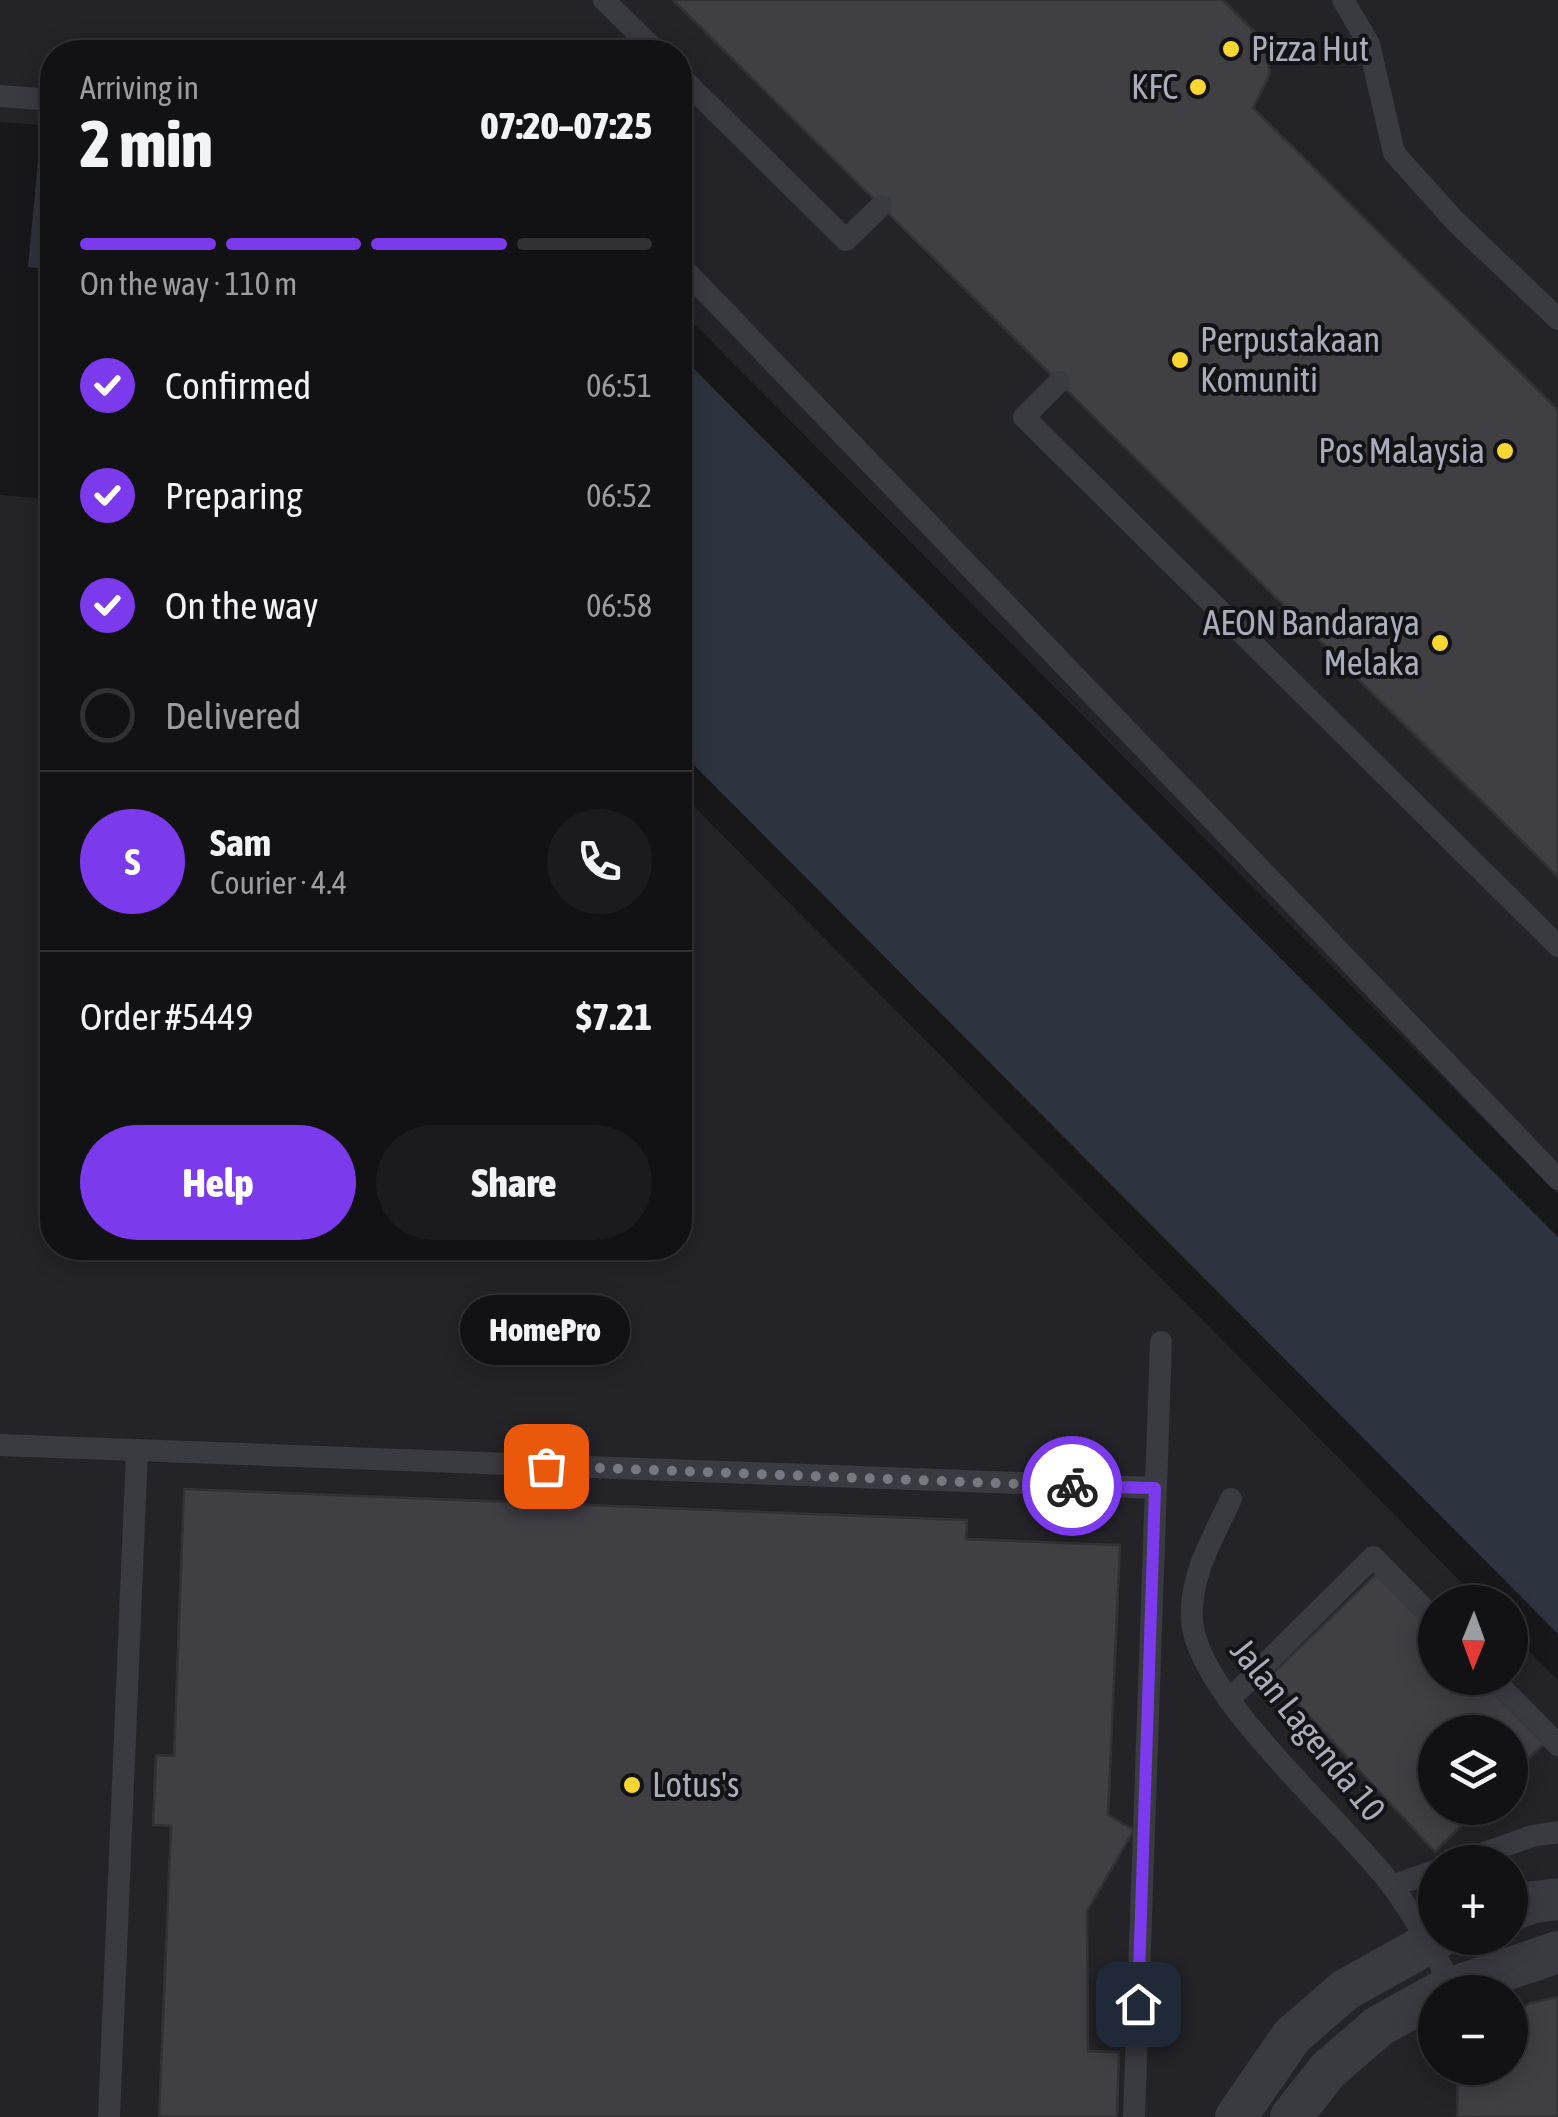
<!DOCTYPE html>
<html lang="en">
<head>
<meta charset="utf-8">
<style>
  body { margin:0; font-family:"Asap Condensed",sans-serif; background:#1b1a1d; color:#f1f3f6; height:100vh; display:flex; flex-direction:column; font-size:38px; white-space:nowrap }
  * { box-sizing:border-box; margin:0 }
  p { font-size:32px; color:#9c9da0 }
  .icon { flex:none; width:55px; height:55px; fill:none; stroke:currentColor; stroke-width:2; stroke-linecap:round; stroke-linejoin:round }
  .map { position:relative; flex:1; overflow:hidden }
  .details { position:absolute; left:40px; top:40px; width:652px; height:1220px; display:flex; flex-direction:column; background:#121114; border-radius:40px; box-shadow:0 5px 25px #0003,0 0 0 2px #313134 }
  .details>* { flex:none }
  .needle { width:65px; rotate:181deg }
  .fabs { position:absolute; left:1418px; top:1585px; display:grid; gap:20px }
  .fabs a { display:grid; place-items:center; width:110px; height:110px; border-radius:50%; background:#121114; box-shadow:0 5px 25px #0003,0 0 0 2px #313134; font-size:50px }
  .pin { position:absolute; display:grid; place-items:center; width:85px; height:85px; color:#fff; margin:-42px; border-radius:20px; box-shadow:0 5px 15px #0006 }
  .courier { position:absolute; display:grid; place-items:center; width:100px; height:100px; margin:-50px; border:8px solid #7c3aed; border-radius:50%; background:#fff; color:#222; box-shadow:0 2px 12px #0007 }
  .bubble { position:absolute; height:70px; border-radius:35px; background:#121114; box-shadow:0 5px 25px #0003,0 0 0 2px #313134; font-size:32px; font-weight:800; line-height:70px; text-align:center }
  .summary em { font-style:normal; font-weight:800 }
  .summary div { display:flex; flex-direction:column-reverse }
  .summary { display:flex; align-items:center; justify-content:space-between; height:170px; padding:0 40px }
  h1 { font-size:65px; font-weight:800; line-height:75px }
  .bar { display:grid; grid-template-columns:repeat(4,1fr); gap:15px 10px; align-content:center; height:120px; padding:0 40px }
  .bar i { height:12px; border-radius:8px; background:#313134 }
  .bar .on { background:#7c3aed }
  .bar p { grid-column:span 4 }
  .line { display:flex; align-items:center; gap:25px; padding:0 40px; border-top:2px solid #313134 }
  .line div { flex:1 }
  .round { display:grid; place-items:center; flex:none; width:105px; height:105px; border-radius:52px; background:#1b1a1d }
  ol { padding:0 40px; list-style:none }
  li { display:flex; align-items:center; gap:30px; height:110px }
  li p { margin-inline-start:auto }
  li .icon { padding:10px; border-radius:50%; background:#7c3aed; color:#fff; stroke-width:4 }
  li:last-child { color:#9c9da0 }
  li i { width:55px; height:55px; border:5px solid #313134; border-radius:50% }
  .button { display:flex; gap:20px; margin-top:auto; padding:20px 40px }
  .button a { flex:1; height:115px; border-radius:60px; background:#7c3aed; color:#fff; font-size:40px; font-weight:800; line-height:115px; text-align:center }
  .button a+a { background:#1b1a1d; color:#f1f3f6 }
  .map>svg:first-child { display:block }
</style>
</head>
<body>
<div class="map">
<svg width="1558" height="2117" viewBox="0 0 1558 2117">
  <rect width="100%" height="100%" fill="#18171a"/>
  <g fill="#242327" fill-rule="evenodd">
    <polygon points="0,0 1558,0 1558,1194 680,310 680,52 52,52 52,126 0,122"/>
    <path d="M0,495L52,499V1248H680V792L1481,1602H1435V1678H1510V1632L1558,1680V2117H0ZM1435,1732H1510V1808H1435ZM1435,1862H1510V1938H1435ZM1435,1992H1510V2068H1435Z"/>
  </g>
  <g fill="#2d343f">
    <polygon points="38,161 52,162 52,269 28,267"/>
    <polygon points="680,355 1558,1237 1558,1634 680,751"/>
  </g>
  <g fill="#3f3f44" stroke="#323136" stroke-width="2.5">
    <polygon points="673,0 1223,0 1263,40 1270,74 1253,108 1558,410 1558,877"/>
    <polygon points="184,1489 967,1520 966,1539 1120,1545 1108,1815 1134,1830 1087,1911 1088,2051 1119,2052 1117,2117 159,2117 171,1826 153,1825 156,1755 174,1756"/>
    <polygon points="1376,1574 1435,1633 1435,1678 1480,1678 1545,1743 1510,1777 1510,1732 1435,1732 1435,1808 1480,1808 1435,1852 1271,1675"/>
    <polygon points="1558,1997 1558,2117 1457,2117 1458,2068 1510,2068 1510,2014 1531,2003"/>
  </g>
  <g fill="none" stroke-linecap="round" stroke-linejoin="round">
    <g stroke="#3a3a41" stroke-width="22">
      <polyline points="604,0 657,52"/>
      <polyline points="1343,0 1369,44 1394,153 1455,221 1558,319"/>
      <polyline points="680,76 846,240 881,206"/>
      <polyline points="0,96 52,100"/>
      <polyline points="680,265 1558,1179"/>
      <polyline points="1059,382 1024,417 1558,946"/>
      <polyline points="0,1445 1155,1488"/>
      <path d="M1231,1499C1213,1538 1189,1576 1192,1621C1198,1697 1345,1822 1393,1887C1416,1918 1434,1953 1452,1986"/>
      <polyline points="1492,1678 1558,1745"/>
      <polyline points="1229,1700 1373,1557 1435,1620"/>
      <polyline points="1459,1862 1532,1836 1558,1832"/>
      <polyline points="1392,1886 1435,1871"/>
      <polyline points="109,2117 137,1450"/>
      <polyline points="1134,2117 1161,1342"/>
    </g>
    <g stroke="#3a3a41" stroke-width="42">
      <polyline points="1510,1911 1533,1902 1558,1899"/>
      <polyline points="1440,1992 1558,1952"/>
      <polyline points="1236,2117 1292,2036 1345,1990 1438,1938"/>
      <polyline points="1291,2117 1328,2070 1379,2026 1435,1995"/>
    </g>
  </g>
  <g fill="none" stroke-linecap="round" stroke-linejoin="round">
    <polyline stroke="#767882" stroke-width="10" stroke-dasharray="0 18" points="546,1466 1072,1486"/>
    <polyline stroke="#7c3aed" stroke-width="12" points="1072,1486 1155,1488 1138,2004"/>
  </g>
  <g fill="#f9d630" stroke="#131215" stroke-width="4">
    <circle cx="1231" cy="49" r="10"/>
    <circle cx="1198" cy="87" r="10"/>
    <circle cx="1180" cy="360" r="10"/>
    <circle cx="1505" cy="451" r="10"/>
    <circle cx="1440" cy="643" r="10"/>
    <circle cx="632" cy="1785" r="10"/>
  </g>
  <g text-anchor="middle" stroke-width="8" stroke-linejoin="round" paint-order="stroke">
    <g font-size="35" fill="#a9acba" stroke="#131215" text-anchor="start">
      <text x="1251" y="61">Pizza Hut</text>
      <text x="1178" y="99" text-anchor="end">KFC</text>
      <text x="1200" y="352">Perpustakaan<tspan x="1200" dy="40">Komuniti</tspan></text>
      <text x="1485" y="463" text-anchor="end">Pos Malaysia</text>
      <text x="1420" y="635" text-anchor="end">AEON Bandaraya<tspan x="1420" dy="40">Melaka</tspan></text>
      <text x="652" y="1797">Lotus's</text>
    </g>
    <g font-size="35" fill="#a9acba" stroke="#131215">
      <text transform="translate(1308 1730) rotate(51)" y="12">Jalan Lagenda 10</text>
    </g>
  </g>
</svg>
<div class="fabs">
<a><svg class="needle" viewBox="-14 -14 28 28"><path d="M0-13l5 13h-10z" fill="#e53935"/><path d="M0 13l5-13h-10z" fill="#9c9da0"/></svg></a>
<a><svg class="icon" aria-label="layers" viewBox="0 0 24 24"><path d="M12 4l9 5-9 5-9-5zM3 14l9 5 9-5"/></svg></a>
<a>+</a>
<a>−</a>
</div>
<div class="pin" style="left:546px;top:1466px;background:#ea580c"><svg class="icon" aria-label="bag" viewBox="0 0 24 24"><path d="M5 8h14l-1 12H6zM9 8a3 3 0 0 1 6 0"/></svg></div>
<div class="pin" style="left:1138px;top:2004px;background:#1f2937"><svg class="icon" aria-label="home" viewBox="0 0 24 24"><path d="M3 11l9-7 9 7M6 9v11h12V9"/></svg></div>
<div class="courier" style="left:1072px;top:1486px"><svg class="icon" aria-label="bike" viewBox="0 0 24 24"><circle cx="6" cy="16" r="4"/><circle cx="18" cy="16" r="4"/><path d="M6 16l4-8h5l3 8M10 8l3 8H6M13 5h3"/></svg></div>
<div class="bubble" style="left:460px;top:1295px;width:170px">HomePro</div>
<section class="details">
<div class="summary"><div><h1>2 min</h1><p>Arriving in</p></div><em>07:20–07:25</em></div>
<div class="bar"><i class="on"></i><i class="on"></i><i class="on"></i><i></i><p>On the way · 110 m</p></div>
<ol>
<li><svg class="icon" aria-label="check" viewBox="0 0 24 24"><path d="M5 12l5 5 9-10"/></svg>Confirmed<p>06:51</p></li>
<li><svg class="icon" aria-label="check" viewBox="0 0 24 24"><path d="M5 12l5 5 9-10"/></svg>Preparing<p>06:52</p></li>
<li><svg class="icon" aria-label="check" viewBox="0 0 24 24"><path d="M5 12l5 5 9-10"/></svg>On the way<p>06:58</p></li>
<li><i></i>Delivered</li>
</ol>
<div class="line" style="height:180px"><b class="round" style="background:#7c3aed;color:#fff">S</b><div><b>Sam</b><p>Courier · 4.4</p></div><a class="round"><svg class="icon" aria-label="phone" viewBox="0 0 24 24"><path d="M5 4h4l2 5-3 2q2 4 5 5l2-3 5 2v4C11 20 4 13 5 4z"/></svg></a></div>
<div class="line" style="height:130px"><div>Order #5449</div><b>$7.21</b></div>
<div class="button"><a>Help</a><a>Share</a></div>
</section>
</div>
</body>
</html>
